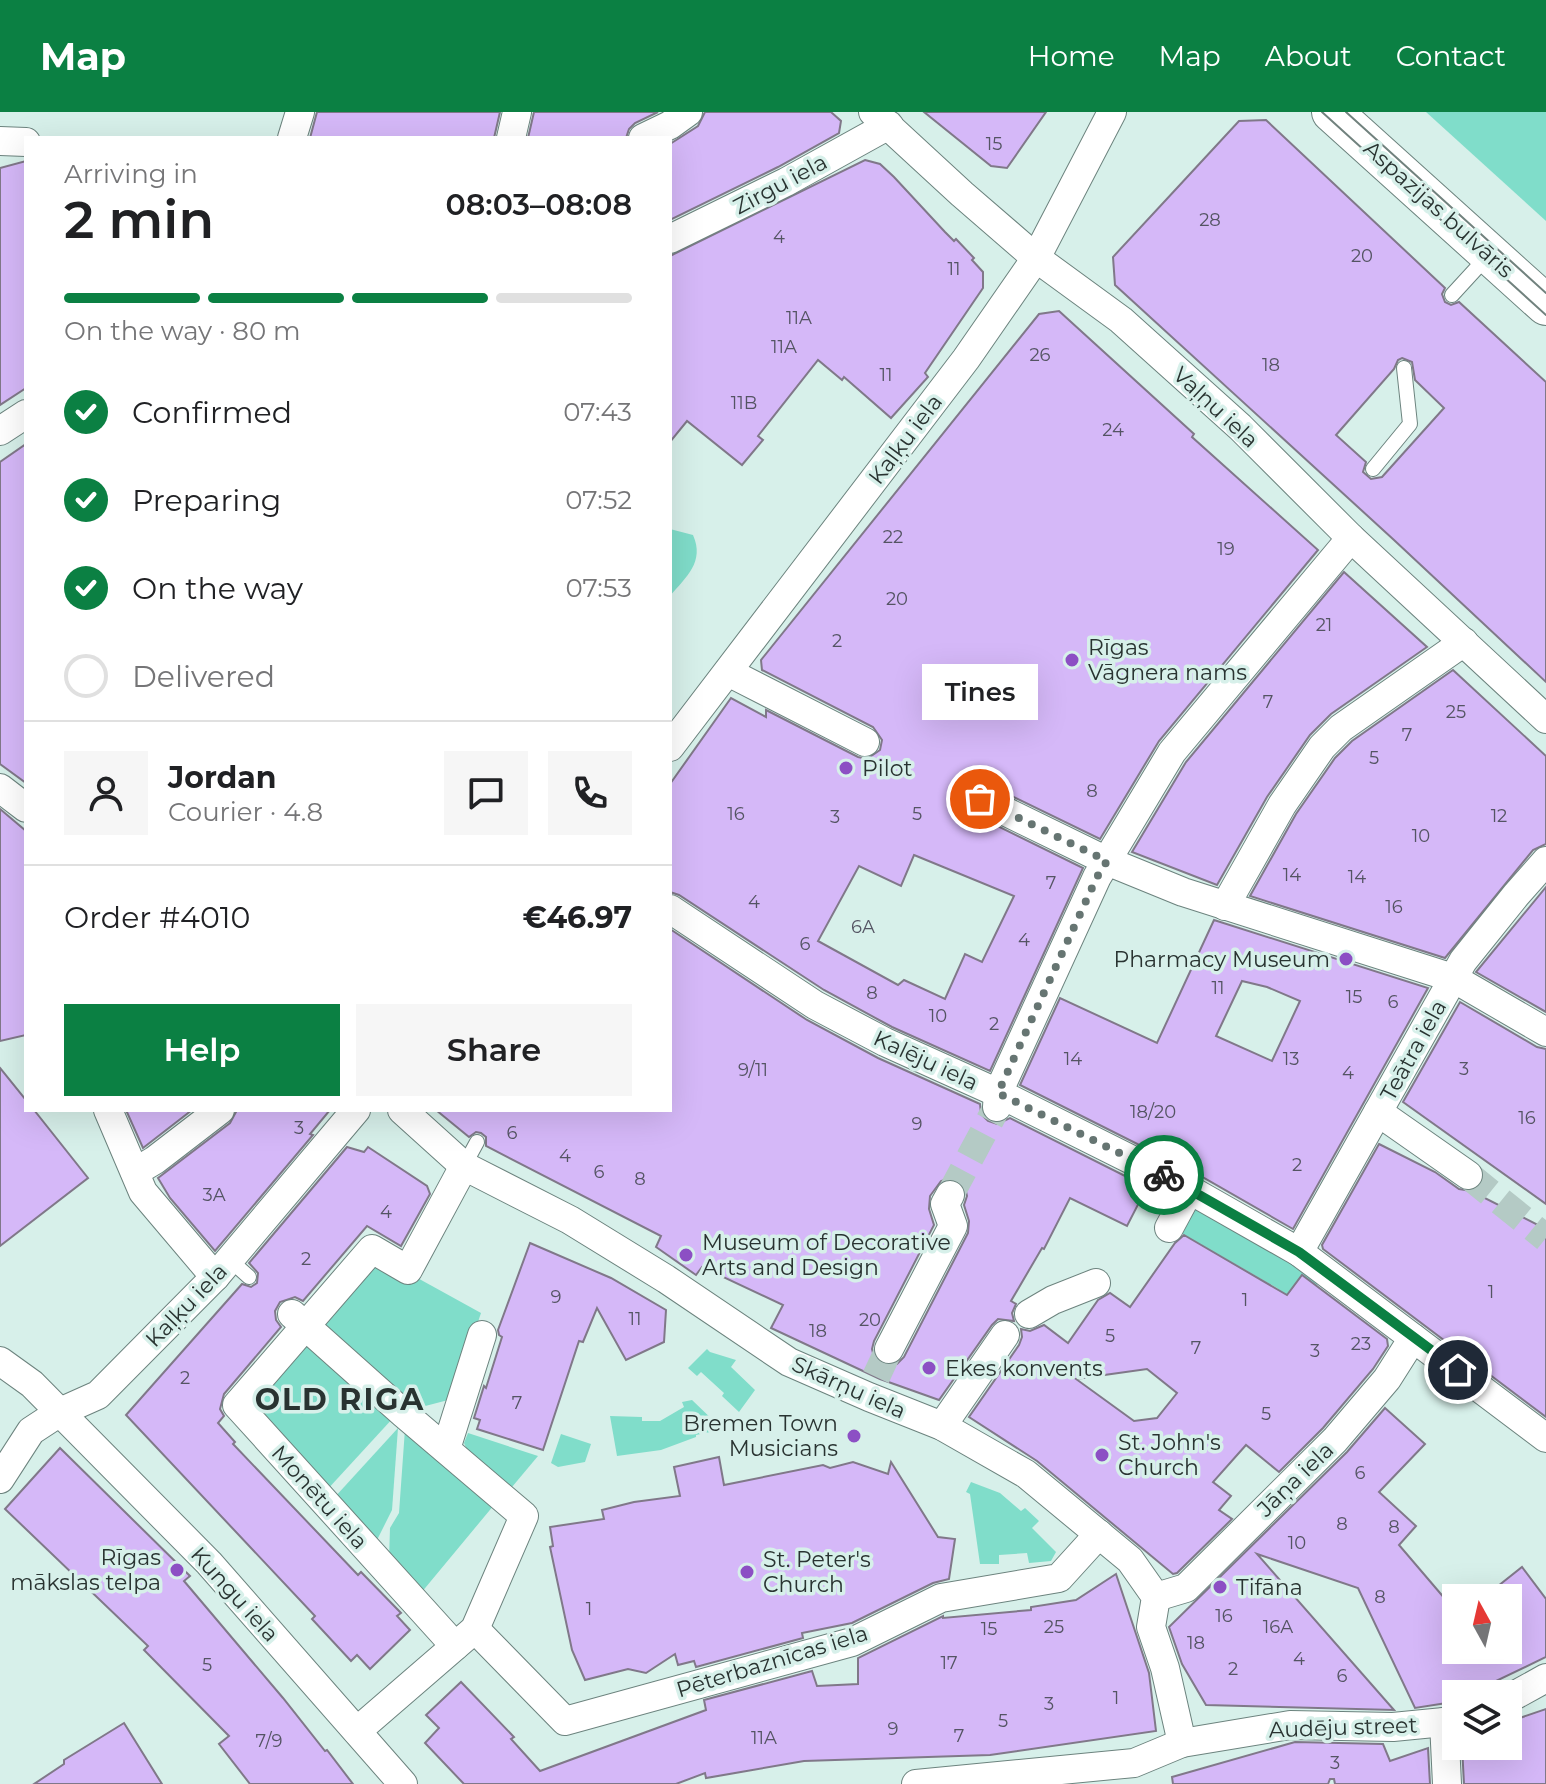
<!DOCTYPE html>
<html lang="en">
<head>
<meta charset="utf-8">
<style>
  body { margin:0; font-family:Montserrat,sans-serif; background:#f6f6f6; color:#202124; height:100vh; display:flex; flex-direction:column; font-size:30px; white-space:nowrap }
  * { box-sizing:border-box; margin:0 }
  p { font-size:26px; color:#757577 }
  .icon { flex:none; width:44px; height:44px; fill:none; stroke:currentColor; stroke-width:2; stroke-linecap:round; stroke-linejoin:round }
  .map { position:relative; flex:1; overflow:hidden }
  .drawer { position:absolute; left:24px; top:24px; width:648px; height:976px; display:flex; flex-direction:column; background:#fff; border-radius:0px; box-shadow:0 8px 32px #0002 }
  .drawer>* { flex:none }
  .needle { width:52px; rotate:352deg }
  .controls { position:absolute; left:1442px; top:1472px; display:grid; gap:16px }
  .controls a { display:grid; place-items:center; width:80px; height:80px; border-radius:0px; background:#fff; box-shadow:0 8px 32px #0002; font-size:40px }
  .pin { position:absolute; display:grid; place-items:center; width:68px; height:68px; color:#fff; margin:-34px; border:4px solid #fff; border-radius:50%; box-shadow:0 2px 8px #0007 }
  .courier { position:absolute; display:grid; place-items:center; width:80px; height:80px; margin:-40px; border:6px solid #0b8043; border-radius:50%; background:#fff; color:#222; box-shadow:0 2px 10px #0007 }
  .bubble { position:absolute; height:56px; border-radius:0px; background:#fff; box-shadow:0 8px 32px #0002; font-size:26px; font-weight:600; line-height:56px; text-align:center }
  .summary em { font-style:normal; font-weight:600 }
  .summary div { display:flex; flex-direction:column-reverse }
  .summary { display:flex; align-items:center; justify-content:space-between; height:136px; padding:0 40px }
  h1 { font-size:52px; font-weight:600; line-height:60px }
  .bar { display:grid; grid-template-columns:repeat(4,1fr); gap:12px 8px; align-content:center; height:96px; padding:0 40px }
  .bar i { height:10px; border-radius:6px; background:#e0e0e0 }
  .bar .active { background:#0b8043 }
  .bar p { grid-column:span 4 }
  .line { display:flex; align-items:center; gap:20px; padding:0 40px; border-top:2px solid #e0e0e0 }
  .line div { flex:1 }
  .round { display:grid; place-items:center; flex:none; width:84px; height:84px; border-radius:0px; background:#f6f6f6 }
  ol { padding:0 40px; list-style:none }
  li { display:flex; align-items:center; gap:24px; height:88px }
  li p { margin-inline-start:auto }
  li .icon { padding:8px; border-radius:50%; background:#0b8043; color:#fff; stroke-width:4 }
  li:last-child { color:#757577 }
  li i { width:44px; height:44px; border:4px solid #e0e0e0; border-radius:50% }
  .action { display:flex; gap:16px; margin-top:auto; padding:16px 40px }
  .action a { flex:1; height:92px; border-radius:0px; background:#0b8043; color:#fff; font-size:32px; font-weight:600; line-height:92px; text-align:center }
  .action a+a { background:#f6f6f6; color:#202124 }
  header { display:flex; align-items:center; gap:48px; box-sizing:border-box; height:112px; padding:0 40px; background:#0b8043; color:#fff }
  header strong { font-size:38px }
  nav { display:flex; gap:44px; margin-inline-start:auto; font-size:28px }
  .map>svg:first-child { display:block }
</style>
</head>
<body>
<header>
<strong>Map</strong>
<nav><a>Home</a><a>Map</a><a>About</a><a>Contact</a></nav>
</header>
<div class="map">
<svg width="1546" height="1672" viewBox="0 0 1546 1672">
  <rect width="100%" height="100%" fill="#d7f0ea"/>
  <g fill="#80ddca">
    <polygon points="1426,0 1546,0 1546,109"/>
    <path d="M670,417L693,423C705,450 686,465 670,484Z"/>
    <polygon points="1197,1092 1291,1149 1319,1170 1300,1193 1277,1176 1181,1121"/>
    <polygon points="374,1142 481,1201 452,1287 410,1298 313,1214"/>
    <polygon points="307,1222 394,1305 326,1379 247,1292"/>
    <polygon points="707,1237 710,1240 736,1248 731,1255 755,1278 739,1300 722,1284 724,1281 701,1260 697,1264 688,1256"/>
    <polygon points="692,1288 717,1312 710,1320 696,1323 696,1325 661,1338 617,1344 610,1304 642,1305 642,1309 660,1309 684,1295 682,1290"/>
    <polygon points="398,1316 392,1398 375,1432 334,1386"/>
    <polygon points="405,1317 494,1393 421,1481 389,1448 390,1416 399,1401"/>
    <polygon points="468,1321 538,1344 512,1375 467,1338 464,1331"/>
    <polygon points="561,1322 591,1332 585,1350 558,1355 551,1351"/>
    <polygon points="971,1370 1000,1381 1021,1399 1025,1396 1039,1409 1032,1416 1056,1440 1051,1449 1029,1451 1027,1441 999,1443 999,1452 980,1452 970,1382 966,1380"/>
  </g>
  <g fill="#d5b8f8" stroke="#807889" stroke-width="2" fill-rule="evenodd">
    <polygon points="317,0 500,0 494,26 310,26"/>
    <polygon points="534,0 658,0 635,11 629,17 626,26 528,26"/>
    <polygon points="705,0 831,0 841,9 839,21 778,55 670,108 670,32 698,14"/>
    <polygon points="924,0 1046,0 1007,56 991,54"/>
    <path d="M1266,8L1445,176L1442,182L1445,190L1451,193L1459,190L1546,270V570L1394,428L1115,173L1113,145L1177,76L1239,9ZM1402,246L1412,250L1415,268L1444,296L1382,365L1371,367L1363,360L1366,350L1336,323L1394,257L1398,248Z"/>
    <polygon points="865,48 880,52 894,65 945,120 954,129 956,127 974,146 972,148 983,160 983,176 925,261 928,265 891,306 844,265 842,268 818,248 758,324 763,328 742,353 687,309 670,330 670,144"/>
    <polygon points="26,49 26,276 0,293 0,56"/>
    <path d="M1059,199L1194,322L1192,325L1318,438L1159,629L1100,727L987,672L978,670L965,679L963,689L966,697L973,702L1083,756L990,959L892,915L824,878L679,783L670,780V672L731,586L766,605V598L858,645L867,647L880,638L882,628L873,615L762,558L761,548L1039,202ZM914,743L1014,784L982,850L965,842L945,887L904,868L898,873L818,829L859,754L901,774Z"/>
    <polygon points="26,332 26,671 0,652 0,350"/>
    <polygon points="1344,460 1427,535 1331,602 1310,623 1267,685 1217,773 1132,740 1186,650"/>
    <polygon points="1453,558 1546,644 1546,732 1533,738 1445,846 1250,784 1296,702 1335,646 1352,629"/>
    <polygon points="0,697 26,719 26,923 0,929"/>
    <polygon points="1546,775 1546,900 1476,860"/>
    <path d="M1214,808L1428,876L1293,1117L1197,1062L1020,973L1060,886L1157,931ZM1242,869L1267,875L1300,889L1272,949L1216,924Z"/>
    <path d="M670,817L807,908L878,946L980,992L981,1002L988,1009L997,1012L1010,1006L1147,1075L1127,1114L1070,1086L1044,1137L1042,1136L1011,1189L1016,1192L1012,1201L1014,1209L998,1207L992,1213L939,1288L880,1267L771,1216L783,1193L702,1155L696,1163L656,1135L661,1124L486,1034V1025L481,1021L476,1020L469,1025L436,998H670ZM950,1066L959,1069L965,1075L967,1084L964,1093L969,1109L968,1121L904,1245L897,1252H882L874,1245L872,1237L874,1229L934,1113L929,1097L930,1084L941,1069Z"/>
    <polygon points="1460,890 1537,935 1546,937 1546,1092 1403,990"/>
    <polygon points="0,956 26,988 26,998 34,998 88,1066 0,1134"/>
    <polygon points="126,998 192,998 143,1036"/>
    <polygon points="237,998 330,998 310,1022 313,1023 215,1139 170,1086 158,1066 230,1011"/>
    <polygon points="1379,1032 1435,1060 1459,1077 1471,1079 1546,1117 1546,1305 1323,1137 1322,1133"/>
    <polygon points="347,1035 364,1040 368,1035 427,1074 430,1082 401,1134 367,1114 303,1189 295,1185 280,1190 275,1199 276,1208 281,1215 224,1282 220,1297 224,1304 218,1311 235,1330 233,1332 358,1463 361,1460 401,1501 397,1504 410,1518 370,1557 357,1543 351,1549 312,1507 315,1504 126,1303 242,1172 251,1175 257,1171 258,1161 249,1151"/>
    <path d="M1184,1123L1287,1183L1302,1163L1387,1227L1388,1234L1373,1257L1323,1316L1279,1360L1246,1333L1213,1370L1231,1384L1219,1398L1232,1407L1177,1461L1173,1462L1037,1349L969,1305L1019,1233L1022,1225L1021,1217L1030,1219L1044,1213L1068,1231L1098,1188L1110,1181L1130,1195L1175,1131ZM1147,1257L1177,1281L1157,1306L1134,1309L1076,1267Z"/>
    <polygon points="530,1131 611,1166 666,1198 664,1230 626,1248 597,1196 583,1230 579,1229 543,1338 477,1317 480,1308 474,1306 484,1274 486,1276 502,1225 499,1223 498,1218"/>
    <polygon points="1385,1296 1425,1332 1379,1380 1416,1414 1399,1433 1446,1488 1456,1480 1456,1538 1508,1538 1508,1486 1483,1486 1522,1455 1546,1487 1546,1545 1469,1582 1456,1582 1456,1588 1453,1590 1415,1596 1358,1476 1257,1442 1394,1598 1206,1593 1182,1552 1169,1515 1347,1340"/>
    <polygon points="60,1336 190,1464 184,1469 283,1586 325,1639 327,1638 353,1672 250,1672 219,1632 229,1624 144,1538 148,1534 5,1397"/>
    <polygon points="719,1345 724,1373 823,1353 830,1356 853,1350 888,1362 891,1350 938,1425 955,1427 949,1467 933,1471 852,1511 802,1521 803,1526 696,1555 694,1549 678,1553 675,1542 646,1561 628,1557 585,1568 572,1538 550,1435 553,1434 550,1415 604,1407 602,1398 634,1390 680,1384 674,1355"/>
    <polygon points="1116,1462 1149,1561 1156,1619 990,1643 804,1649 706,1666 705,1661 676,1672 464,1672 425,1631 439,1616 426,1603 461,1570 514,1625 511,1627 540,1659 706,1598 704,1588 812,1559 817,1574 858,1572 858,1546 943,1504 943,1506 1031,1498 1031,1495 1076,1488"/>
    <polygon points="1546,1597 1546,1672 1464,1672 1462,1634 1508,1634 1508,1610"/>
    <polygon points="124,1611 162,1672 34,1672 64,1652 64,1648"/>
    <polygon points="1295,1630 1383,1632 1390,1649 1428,1636 1430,1672 1335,1672 1334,1667 1330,1667 1328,1672 1173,1672 1172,1665"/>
  </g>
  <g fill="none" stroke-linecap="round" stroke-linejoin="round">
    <g stroke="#b4cac5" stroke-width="28" stroke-dasharray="28 14" stroke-linecap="butt">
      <polyline points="1468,1063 1546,1126"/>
      <polyline points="950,1083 997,995"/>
      <polyline points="876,1265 889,1237"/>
    </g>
    <g stroke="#6c837e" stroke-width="16">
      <g id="lane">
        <polyline points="1452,183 1485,147"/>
        <polyline points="1373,357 1410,312 1404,256"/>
        <polyline points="464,1054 477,1030"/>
        <polyline points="230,1148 249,1165"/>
      </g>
    </g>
    <g stroke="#6c837e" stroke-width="30">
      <g id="street">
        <polyline points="873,0 962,82 1036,146 1121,208 1240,315 1351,426 1546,607"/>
        <polyline points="292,26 300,0"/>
        <polyline points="511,26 517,0"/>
        <polyline points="643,26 670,13 688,0"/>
        <polyline points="0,29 26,30"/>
        <polyline points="670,127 786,70 889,13"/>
        <polyline points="0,319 26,302"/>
        <polyline points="728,560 865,630"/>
        <polyline points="670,635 966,247 1036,146 1112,0"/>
        <polyline points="0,676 26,696"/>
        <polyline points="980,687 1107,749 1183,780 1453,866 1546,920"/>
        <polyline points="1225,794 1282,693 1322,635 1341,616 1464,530"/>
        <polyline points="670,797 815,893 885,930 998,981 1176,1070 1299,1140 1546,1326"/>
        <polyline points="997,995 998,981 1097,765 1172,640 1351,426"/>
        <polyline points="108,998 143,1080 215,1165"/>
        <polyline points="402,998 464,1054 570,1108 666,1167 789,1250 869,1285 942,1314 1026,1362 1130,1448 1156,1485 1151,1515 1165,1556 1182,1631"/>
        <polyline points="1378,1000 1468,1063"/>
        <polyline points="135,1060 155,1048 220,998"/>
        <polyline points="1169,1116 1190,1077"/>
        <polyline points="1299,1140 1463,849 1516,783 1546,749"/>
        <polyline points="292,1202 403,1301 524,1404 475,1517 357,1619"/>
        <polyline points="1029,1202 1053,1188 1096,1171"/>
        <polyline points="889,1237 953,1114 945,1092 950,1083"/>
        <polyline points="0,1249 32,1272 209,1451 403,1672"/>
        <polyline points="942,1314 1005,1223"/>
        <polyline points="446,1337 482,1223"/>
        <polyline points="0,1367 31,1319 60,1300 98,1283 215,1165 356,998"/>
        <polyline points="1156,1485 1186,1476 1335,1328 1387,1267 1413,1226"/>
        <polyline points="475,1517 565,1609 852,1530 941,1486 1059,1466 1099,1422"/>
        <polyline points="455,1534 237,1293 372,1137 408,1158 464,1054"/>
        <polyline points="1508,1587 1546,1566"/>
        <polyline points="1444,1610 1447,1672"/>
        <polyline points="916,1672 1134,1651 1182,1631 1290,1613 1393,1615 1444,1610 1456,1606"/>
      </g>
    </g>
    <g stroke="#6c837e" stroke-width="42">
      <polyline id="secondary" points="1332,0 1546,193"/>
    </g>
    <use href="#lane" stroke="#fff" stroke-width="14"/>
    <use href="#street" stroke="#fff" stroke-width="28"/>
    <use href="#secondary" stroke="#fff" stroke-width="40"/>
    <g stroke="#71827e" stroke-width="2">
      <polyline points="1322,0 1546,203"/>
      <polyline points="1346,0 1546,181"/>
    </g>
  </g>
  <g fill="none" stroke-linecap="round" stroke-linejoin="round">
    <polyline stroke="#667572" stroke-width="8" stroke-dasharray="0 14.4" points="980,687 1107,749 1097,765 998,981 1164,1063"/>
    <polyline stroke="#0b8043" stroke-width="10" points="1164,1063 1299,1140 1458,1258"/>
  </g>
  <g fill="#8c4fc4" stroke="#d7f0ea" stroke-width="3">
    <circle cx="1072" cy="548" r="8"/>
    <circle cx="846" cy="656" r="8"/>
    <circle cx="1346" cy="847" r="8"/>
    <circle cx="686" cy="1143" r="8"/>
    <circle cx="929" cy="1256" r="8"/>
    <circle cx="854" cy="1324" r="8"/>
    <circle cx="1102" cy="1343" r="8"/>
    <circle cx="177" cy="1458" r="8"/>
    <circle cx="747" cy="1460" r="8"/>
    <circle cx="1220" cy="1475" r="8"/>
  </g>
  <g text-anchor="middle" stroke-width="7" stroke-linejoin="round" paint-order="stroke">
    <g font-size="18" fill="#545463">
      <text x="994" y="38">15</text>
      <text x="1210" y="114">28</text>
      <text x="779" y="131">4</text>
      <text x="1362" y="150">20</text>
      <text x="954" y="163">11</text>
      <text x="799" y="212">11A</text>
      <text x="784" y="241">11A</text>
      <text x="1040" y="249">26</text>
      <text x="1271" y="259">18</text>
      <text x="886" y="269">11</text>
      <text x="744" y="297">11B</text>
      <text x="1113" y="324">24</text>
      <text x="893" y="431">22</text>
      <text x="1226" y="443">19</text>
      <text x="897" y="493">20</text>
      <text x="1324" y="519">21</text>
      <text x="837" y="535">2</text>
      <text x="1268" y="596">7</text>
      <text x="1456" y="606">25</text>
      <text x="1407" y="629">7</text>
      <text x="1374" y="652">5</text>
      <text x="1092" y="685">8</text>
      <text x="736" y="708">16</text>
      <text x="917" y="708">5</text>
      <text x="1499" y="710">12</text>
      <text x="835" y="711">3</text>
      <text x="1421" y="730">10</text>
      <text x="1292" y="769">14</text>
      <text x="1357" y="771">14</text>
      <text x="1051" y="777">7</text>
      <text x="754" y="796">4</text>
      <text x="1394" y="801">16</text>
      <text x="863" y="821">6A</text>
      <text x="1024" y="834">4</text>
      <text x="805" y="838">6</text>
      <text x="1218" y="882">11</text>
      <text x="872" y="887">8</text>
      <text x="1354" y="891">15</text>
      <text x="1393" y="896">6</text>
      <text x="938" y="910">10</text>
      <text x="994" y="918">2</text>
      <text x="1073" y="953">14</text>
      <text x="1291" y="953">13</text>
      <text x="1464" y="963">3</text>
      <text x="753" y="964">9/11</text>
      <text x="1348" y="967">4</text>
      <text x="1153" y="1006">18/20</text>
      <text x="1527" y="1012">16</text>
      <text x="917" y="1018">9</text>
      <text x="299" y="1022">3</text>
      <text x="512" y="1027">6</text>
      <text x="565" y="1050">4</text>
      <text x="1297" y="1059">2</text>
      <text x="599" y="1066">6</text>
      <text x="640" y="1073">8</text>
      <text x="214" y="1089">3A</text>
      <text x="386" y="1106">4</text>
      <text x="306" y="1153">2</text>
      <text x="1491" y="1186">1</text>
      <text x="556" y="1191">9</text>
      <text x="1245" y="1194">1</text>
      <text x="635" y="1213">11</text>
      <text x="870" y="1214">20</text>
      <text x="818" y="1225">18</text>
      <text x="1110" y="1230">5</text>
      <text x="1361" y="1238">23</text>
      <text x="1196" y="1242">7</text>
      <text x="1315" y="1245">3</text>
      <text x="185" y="1272">2</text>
      <text x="517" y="1297">7</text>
      <text x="1266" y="1308">5</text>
      <text x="1360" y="1367">6</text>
      <text x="1342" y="1418">8</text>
      <text x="1394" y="1421">8</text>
      <text x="1297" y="1437">10</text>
      <text x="1380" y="1491">8</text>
      <text x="589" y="1503">1</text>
      <text x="1224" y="1510">16</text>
      <text x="1054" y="1521">25</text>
      <text x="1278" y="1521">16A</text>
      <text x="989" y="1523">15</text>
      <text x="1196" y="1537">18</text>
      <text x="1299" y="1553">4</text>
      <text x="949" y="1557">17</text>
      <text x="207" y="1559">5</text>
      <text x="1233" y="1563">2</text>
      <text x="1342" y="1570">6</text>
      <text x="1116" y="1592">1</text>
      <text x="1049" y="1598">3</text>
      <text x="1003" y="1615">5</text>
      <text x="893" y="1623">9</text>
      <text x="959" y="1630">7</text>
      <text x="764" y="1632">11A</text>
      <text x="269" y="1635">7/9</text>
      <text x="1335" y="1657">3</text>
    </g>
    <g font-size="22" fill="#293331" stroke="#d7f0ea">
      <text transform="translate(780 72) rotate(-28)" y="8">Zirgu iela</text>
      <text transform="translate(1439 97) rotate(42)" y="8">Aspazijas bulvāris</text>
      <text transform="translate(1216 295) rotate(43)" y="8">Vaļņu iela</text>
      <text transform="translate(905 327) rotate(-53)" y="8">Kaļķu iela</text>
      <text transform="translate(1413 938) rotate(-61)" y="8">Teātra iela</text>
      <text transform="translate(926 948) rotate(25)" y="8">Kalēju iela</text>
      <text transform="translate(186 1193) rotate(-46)" y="8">Kaļķu iela</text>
      <text transform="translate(849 1275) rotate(24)" y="8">Skārņu iela</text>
      <text transform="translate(1295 1367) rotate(-44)" y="8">Jāņa iela</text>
      <text transform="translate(320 1385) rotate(48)" y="8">Monētu iela</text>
      <text transform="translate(235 1482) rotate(48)" y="8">Kungu iela</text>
      <text transform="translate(772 1549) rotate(-17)" y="8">Pēterbaznīcas iela</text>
      <text transform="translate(1343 1615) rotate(-2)" y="8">Audēju street</text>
    </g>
    <g font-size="22" fill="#293331" stroke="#d7f0ea" text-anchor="start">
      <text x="1088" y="543">Rīgas<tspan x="1088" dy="25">Vāgnera nams</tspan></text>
      <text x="862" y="664">Pilot</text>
      <text x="1330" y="855" text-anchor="end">Pharmacy Museum</text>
      <text x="702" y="1138">Museum of Decorative<tspan x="702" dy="25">Arts and Design</tspan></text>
      <text x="945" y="1264">Ekes konvents</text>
      <text x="838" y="1319" text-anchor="end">Bremen Town<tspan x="838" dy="25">Musicians</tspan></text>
      <text x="1118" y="1338">St. John's<tspan x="1118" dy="25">Church</tspan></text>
      <text x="161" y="1453" text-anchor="end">Rīgas<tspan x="161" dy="25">mākslas telpa</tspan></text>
      <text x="763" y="1455">St. Peter's<tspan x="763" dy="25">Church</tspan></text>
      <text x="1236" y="1483">Tifāna</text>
    </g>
    <g font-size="30" font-weight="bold" letter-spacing="2" fill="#293331" stroke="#d7f0ea">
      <text x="340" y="1298">OLD RIGA</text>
    </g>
  </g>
</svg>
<div class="controls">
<a><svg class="needle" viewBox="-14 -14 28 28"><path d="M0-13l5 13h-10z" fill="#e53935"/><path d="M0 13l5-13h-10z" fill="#757577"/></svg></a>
<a><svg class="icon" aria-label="layers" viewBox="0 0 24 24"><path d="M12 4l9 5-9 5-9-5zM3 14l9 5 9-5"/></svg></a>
</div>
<div class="pin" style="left:980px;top:687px;background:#ea580c"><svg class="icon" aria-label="bag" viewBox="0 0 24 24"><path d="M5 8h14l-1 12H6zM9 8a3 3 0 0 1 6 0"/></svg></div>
<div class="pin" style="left:1458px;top:1258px;background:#1f2937"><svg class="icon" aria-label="home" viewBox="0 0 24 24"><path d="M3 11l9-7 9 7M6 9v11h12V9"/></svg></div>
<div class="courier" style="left:1164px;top:1063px"><svg class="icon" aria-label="bike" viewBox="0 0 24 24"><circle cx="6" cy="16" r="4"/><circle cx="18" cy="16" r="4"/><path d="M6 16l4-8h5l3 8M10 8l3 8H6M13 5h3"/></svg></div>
<div class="bubble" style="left:922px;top:552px;width:116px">Tines</div>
<section class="drawer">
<div class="summary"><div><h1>2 min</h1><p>Arriving in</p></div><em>08:03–08:08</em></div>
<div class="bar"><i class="active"></i><i class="active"></i><i class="active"></i><i></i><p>On the way · 80 m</p></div>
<ol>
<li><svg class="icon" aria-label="check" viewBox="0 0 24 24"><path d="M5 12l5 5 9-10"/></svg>Confirmed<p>07:43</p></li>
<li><svg class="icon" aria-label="check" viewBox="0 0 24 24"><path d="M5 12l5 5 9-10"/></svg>Preparing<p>07:52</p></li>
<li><svg class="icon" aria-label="check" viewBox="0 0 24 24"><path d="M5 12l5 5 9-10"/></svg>On the way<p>07:53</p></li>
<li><i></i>Delivered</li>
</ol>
<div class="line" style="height:144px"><a class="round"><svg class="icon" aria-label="person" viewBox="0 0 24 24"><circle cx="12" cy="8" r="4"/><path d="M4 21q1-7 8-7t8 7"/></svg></a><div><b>Jordan</b><p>Courier · 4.8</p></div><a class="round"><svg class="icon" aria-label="chat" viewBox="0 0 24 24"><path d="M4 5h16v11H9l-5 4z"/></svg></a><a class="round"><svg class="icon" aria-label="phone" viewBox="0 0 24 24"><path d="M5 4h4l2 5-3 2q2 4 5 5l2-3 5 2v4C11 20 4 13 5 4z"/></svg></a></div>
<div class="line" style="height:104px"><div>Order #4010</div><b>€46.97</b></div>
<div class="action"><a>Help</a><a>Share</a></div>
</section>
</div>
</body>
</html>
